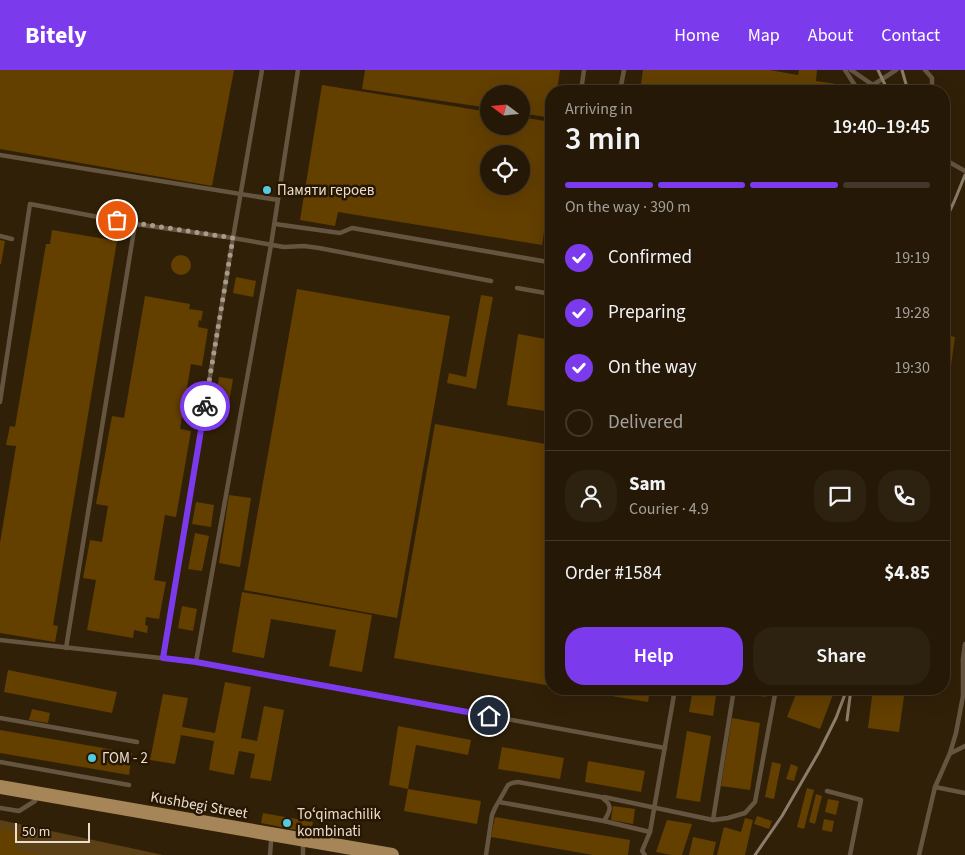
<!DOCTYPE html>
<html lang="en">
<head>
<meta charset="utf-8">
<style>
  body { margin:0; font-family:"Source Sans 3",sans-serif; background:#2d2110; color:#f1f3f6; height:100vh; display:flex; flex-direction:column; font-size:19px; white-space:nowrap }
  * { box-sizing:border-box; margin:0 }
  p { font-size:16px; color:#a3a09b }
  .icon { flex:none; width:28px; height:28px; fill:none; stroke:currentColor; stroke-width:2; stroke-linecap:round; stroke-linejoin:round }
  .map { position:relative; flex:1; overflow:hidden }
  .sheet { position:absolute; left:545px; top:15px; width:405px; height:610px; display:flex; flex-direction:column; background:#251806; border-radius:20px; box-shadow:0 5px 20px #0002,0 0 0 1px #423728 }
  .sheet>* { flex:none }
  .needle { width:32px; rotate:286deg }
  .buttons { position:absolute; left:480px; top:15px; display:grid; gap:10px }
  .buttons a { display:grid; place-items:center; width:50px; height:50px; border-radius:50%; background:#251806; box-shadow:0 5px 20px #0002,0 0 0 1px #423728; font-size:25px }
  .scale { position:absolute; left:15px; bottom:12px; width:75px; box-sizing:border-box; padding-left:5px; border:2px solid #e8ddd0; border-top:0; font-size:14px; line-height:18px; white-space:nowrap; color:#e8ddd0; -webkit-text-stroke:4px #271701; paint-order:stroke }
  .pin { position:absolute; display:grid; place-items:center; width:42px; height:42px; color:#fff; margin:-21px; border:2px solid #fff; border-radius:50%; box-shadow:0 1px 5px #0007 }
  .courier { position:absolute; display:grid; place-items:center; width:50px; height:50px; margin:-25px; border:4px solid #7c3aed; border-radius:50%; background:#fff; color:#222; box-shadow:0 1px 6px #0007 }
  .head em { font-style:normal; font-weight:600 }
  .head div { display:flex; flex-direction:column-reverse }
  .head { display:flex; align-items:center; justify-content:space-between; height:85px; padding:0 20px }
  h1 { font-size:32px; font-weight:600; line-height:38px }
  .bar { display:grid; grid-template-columns:repeat(4,1fr); gap:8px 5px; align-content:center; height:60px; padding:0 20px }
  .bar i { height:6px; border-radius:4px; background:#423728 }
  .bar .on { background:#7c3aed }
  .bar p { grid-column:span 4 }
  .line { display:flex; align-items:center; gap:12px; padding:0 20px; border-top:1px solid #423728 }
  .line div { flex:1 }
  .round { display:grid; place-items:center; flex:none; width:52px; height:52px; border-radius:20px; background:#2d2110 }
  ol { padding:0 20px; list-style:none }
  li { display:flex; align-items:center; gap:15px; height:55px }
  li p { margin-inline-start:auto }
  li .icon { padding:5px; border-radius:50%; background:#7c3aed; color:#fff; stroke-width:4 }
  li:last-child { color:#a3a09b }
  li i { width:28px; height:28px; border:2px solid #423728; border-radius:50% }
  .primary-button { display:flex; gap:10px; margin-top:auto; padding:10px 20px }
  .primary-button a { flex:1; height:58px; border-radius:20px; background:#7c3aed; color:#fff; font-size:20px; font-weight:600; line-height:58px; text-align:center }
  .primary-button a+a { background:#2d2110; color:#f1f3f6 }
  header { display:flex; align-items:center; gap:30px; box-sizing:border-box; height:70px; padding:0 25px; background:#7c3aed; color:#fff }
  header strong { font-size:24px }
  nav { display:flex; gap:28px; margin-inline-start:auto; font-size:18px }
  .map>svg:first-child { display:block }
</style>
</head>
<body>
<header>
<strong>Bitely</strong>
<nav><a>Home</a><a>Map</a><a>About</a><a>Contact</a></nav>
</header>
<div class="map">
<svg width="965" height="785" viewBox="0 0 965 785">
  <rect width="100%" height="100%" fill="#312008"/>
  <polygon fill="#5b4016" points="0,750 163,785 0,785"/>
  <g fill="#633f00" fill-rule="evenodd">
    <polygon points="0,0 234,0 212,116 0,79"/>
    <polygon points="365,0 560,0 557,21 551,21 551,48 521,43 521,24 489,24 489,38 362,19"/>
    <polygon points="643,0 770,0 798,5 799,0 817,0 816,11 843,15 841,21 640,21"/>
    <path d="M322,15L489,42V56H521V47L551,52V114L542,175L338,142L335,156L300,150ZM489,84H521V116H489Z"/>
    <polygon points="52,160 117,171 53,555 58,556 55,572 0,563 0,473 16,376 6,375 10,356 15,357 46,174 50,174"/>
    <polygon points="0,170 5,171 1,194 0,194"/>
    <circle cx="181" cy="195" r="10"/>
    <polygon points="236,207 256,211 253,227 233,223"/>
    <polygon points="297,219 450,246 397,548 244,520"/>
    <polygon points="481,225 493,227 476,319 447,313 449,303 466,307"/>
    <polygon points="145,226 190,234 189,239 203,241 201,251 199,250 198,257 208,259 202,296 191,294 180,359 191,361 176,447 165,445 154,510 166,512 159,549 146,547 145,555 148,556 147,563 134,560 133,568 87,560 96,510 83,508 90,470 102,472 108,436 96,434 112,346 124,348"/>
    <polygon points="518,264 551,270 551,277 546,310 551,311 551,342 507,335"/>
    <polygon points="944,265 955,267 945,337 944,337"/>
    <polygon points="219,307 233,309 227,344 213,341"/>
    <polygon points="435,354 551,375 551,616 394,588"/>
    <polygon points="229,425 251,428 240,497 219,493"/>
    <polygon points="196,432 214,435 211,457 192,454"/>
    <polygon points="195,463 209,466 202,501 188,499"/>
    <polygon points="242,522 372,545 362,602 329,596 336,560 271,549 264,588 232,582"/>
    <polygon points="182,536 197,539 193,561 178,558"/>
    <polygon points="8,600 117,622 112,643 4,622"/>
    <polygon points="225,612 251,617 241,668 257,671 264,636 284,640 271,711 250,708 255,684 239,681 234,705 209,700 214,671 181,665 175,694 150,690 163,624 188,628 182,657 215,663"/>
    <polygon points="575,619 650,619 648,632 575,620"/>
    <polygon points="693,619 717,619 713,646 689,642"/>
    <polygon points="738,619 768,619 766,627 737,622"/>
    <polygon points="798,619 835,619 820,659 787,647"/>
    <polygon points="873,619 905,619 899,662 868,658"/>
    <polygon points="32,639 50,643 48,653 29,650"/>
    <polygon points="732,648 760,653 750,720 721,716"/>
    <polygon points="398,656 471,670 468,685 416,675 408,719 389,715"/>
    <polygon points="0,660 132,683 129,705 0,683"/>
    <polygon points="687,661 711,666 700,732 676,728"/>
    <polygon points="502,677 564,688 560,709 498,699"/>
    <polygon points="588,691 645,701 641,722 585,712"/>
    <polygon points="772,692 781,694 774,729 765,727"/>
    <polygon points="791,694 798,697 794,711 786,709"/>
    <polygon points="807,718 814,720 804,759 797,757"/>
    <polygon points="408,719 481,731 477,754 404,741"/>
    <polygon points="816,724 822,726 815,754 809,752"/>
    <polygon points="828,729 839,731 836,745 825,742"/>
    <polygon points="613,736 635,739 633,754 611,750"/>
    <polygon points="263,743 313,752 311,763 261,753"/>
    <polygon points="757,746 772,751 769,759 754,754"/>
    <polygon points="495,747 630,770 628,785 593,785 491,767"/>
    <polygon points="745,748 753,750 745,785 717,785 724,757 741,762"/>
    <polygon points="824,749 834,751 832,762 822,760"/>
    <polygon points="667,750 692,754 682,785 671,785 656,782"/>
    <polygon points="0,759 20,762 16,780 39,784 39,785 0,785"/>
    <polygon points="693,767 716,772 713,785 689,785"/>
  </g>
  <g fill="none" stroke-linecap="round" stroke-linejoin="round">
    <g stroke="#655540" stroke-width="4.5">
      <polyline points="845,0 856,17 858,21"/>
      <polyline points="851,0 873,15"/>
      <polyline points="925,0 932,8 932,21"/>
      <polyline points="581,21 584,0"/>
      <polyline points="620,21 624,0"/>
      <polyline points="871,21 873,15 896,0"/>
      <polyline points="0,85 278,130"/>
      <polyline points="944,89 965,101"/>
      <polyline points="275,154 340,163 352,158 548,192 551,187"/>
      <polyline points="0,166 12,169"/>
      <polyline points="517,218 551,224"/>
      <polyline points="0,332 30,134 135,154 233,168 284,177 304,176 319,178 491,211"/>
      <polyline points="0,570 196,592 665,678"/>
      <polyline points="66,578 135,154"/>
      <polyline points="163,588 233,168 262,0"/>
      <polyline points="196,592 271,175 298,0"/>
      <polyline points="0,648 137,672"/>
      <polyline points="951,683 965,676"/>
      <polyline points="0,692 129,715"/>
      <polyline points="935,717 965,723"/>
      <polyline points="827,721 861,730 850,785"/>
      <polyline points="604,727 713,750 728,748 745,743 755,732 776,619"/>
      <polyline points="0,738 19,741 35,731"/>
      <polyline points="713,750 734,619"/>
      <polyline points="604,751 650,762"/>
      <polyline points="303,777 303,785"/>
      <polyline points="270,785 271,772"/>
      <path d="M486,785L492,745L495,738L508,715L512,713L518,712L601,727C613,735 611,740 604,751L499,732"/>
      <polyline points="645,785 642,781 650,762 675,619"/>
      <polyline points="919,785 935,717 950,683 956,663 963,626 963,589 965,574"/>
    </g>
    <polyline stroke="#a68558" stroke-width="14" points="0,717 392,785"/>
    <g stroke="#8b7d6b" stroke-width="3">
      <polyline points="878,0 888,21"/>
      <polyline points="902,0 908,21"/>
      <polyline points="944,153 954,132 965,105"/>
      <polyline points="847,650 851,619"/>
      <polyline points="755,785 782,746 819,682 836,648 847,619"/>
    </g>
  </g>
  <g fill="none" stroke-linecap="round" stroke-linejoin="round">
    <polyline stroke="#a89b8a" stroke-width="5" stroke-dasharray="0 9" points="117,150 233,168 205,336"/>
    <polyline stroke="#7c3aed" stroke-width="6" points="205,336 163,588 196,592 489,646"/>
  </g>
  <g fill="#55cadf" stroke="#271701" stroke-width="2">
    <circle cx="267" cy="120" r="5"/>
    <circle cx="92" cy="688" r="5"/>
    <circle cx="287" cy="753" r="5"/>
  </g>
  <g text-anchor="middle" stroke-width="5" stroke-linejoin="round" paint-order="stroke">
    <g font-size="15" fill="#e8ddd0" stroke="#271701" text-anchor="start">
      <text x="277" y="125">Памяти героев</text>
      <text x="102" y="693">ГОМ - 2</text>
      <text x="297" y="749">Toʻqimachilik<tspan x="297" dy="17">kombinati</tspan></text>
    </g>
    <g font-size="15" fill="#e8ddd0" stroke="#271701">
      <text transform="translate(199 735) rotate(10)" y="5">Kushbegi Street</text>
    </g>
  </g>
</svg>
<div class="buttons">
<a><svg class="needle" viewBox="-14 -14 28 28"><path d="M0-13l5 13h-10z" fill="#e53935"/><path d="M0 13l5-13h-10z" fill="#a3a09b"/></svg></a>
<a><svg class="icon" aria-label="locate" viewBox="0 0 24 24"><circle cx="12" cy="12" r="6"/><path d="M12 2v4M12 18v4M2 12h4M18 12h4"/></svg></a>
</div>
<div class="scale">50 m</div>
<div class="pin" style="left:117px;top:150px;background:#ea580c"><svg class="icon" aria-label="bag" viewBox="0 0 24 24"><path d="M5 8h14l-1 12H6zM9 8a3 3 0 0 1 6 0"/></svg></div>
<div class="pin" style="left:489px;top:646px;background:#1f2937"><svg class="icon" aria-label="home" viewBox="0 0 24 24"><path d="M3 11l9-7 9 7M6 9v11h12V9"/></svg></div>
<div class="courier" style="left:205px;top:336px"><svg class="icon" aria-label="bike" viewBox="0 0 24 24"><circle cx="6" cy="16" r="4"/><circle cx="18" cy="16" r="4"/><path d="M6 16l4-8h5l3 8M10 8l3 8H6M13 5h3"/></svg></div>
<section class="sheet">
<div class="head"><div><h1>3 min</h1><p>Arriving in</p></div><em>19:40–19:45</em></div>
<div class="bar"><i class="on"></i><i class="on"></i><i class="on"></i><i></i><p>On the way · 390 m</p></div>
<ol>
<li><svg class="icon" aria-label="check" viewBox="0 0 24 24"><path d="M5 12l5 5 9-10"/></svg>Confirmed<p>19:19</p></li>
<li><svg class="icon" aria-label="check" viewBox="0 0 24 24"><path d="M5 12l5 5 9-10"/></svg>Preparing<p>19:28</p></li>
<li><svg class="icon" aria-label="check" viewBox="0 0 24 24"><path d="M5 12l5 5 9-10"/></svg>On the way<p>19:30</p></li>
<li><i></i>Delivered</li>
</ol>
<div class="line" style="height:90px"><a class="round"><svg class="icon" aria-label="person" viewBox="0 0 24 24"><circle cx="12" cy="8" r="4"/><path d="M4 21q1-7 8-7t8 7"/></svg></a><div><b>Sam</b><p>Courier · 4.9</p></div><a class="round"><svg class="icon" aria-label="chat" viewBox="0 0 24 24"><path d="M4 5h16v11H9l-5 4z"/></svg></a><a class="round"><svg class="icon" aria-label="phone" viewBox="0 0 24 24"><path d="M5 4h4l2 5-3 2q2 4 5 5l2-3 5 2v4C11 20 4 13 5 4z"/></svg></a></div>
<div class="line" style="height:65px"><div>Order #1584</div><b>$4.85</b></div>
<div class="primary-button"><a>Help</a><a>Share</a></div>
</section>
</div>
</body>
</html>
